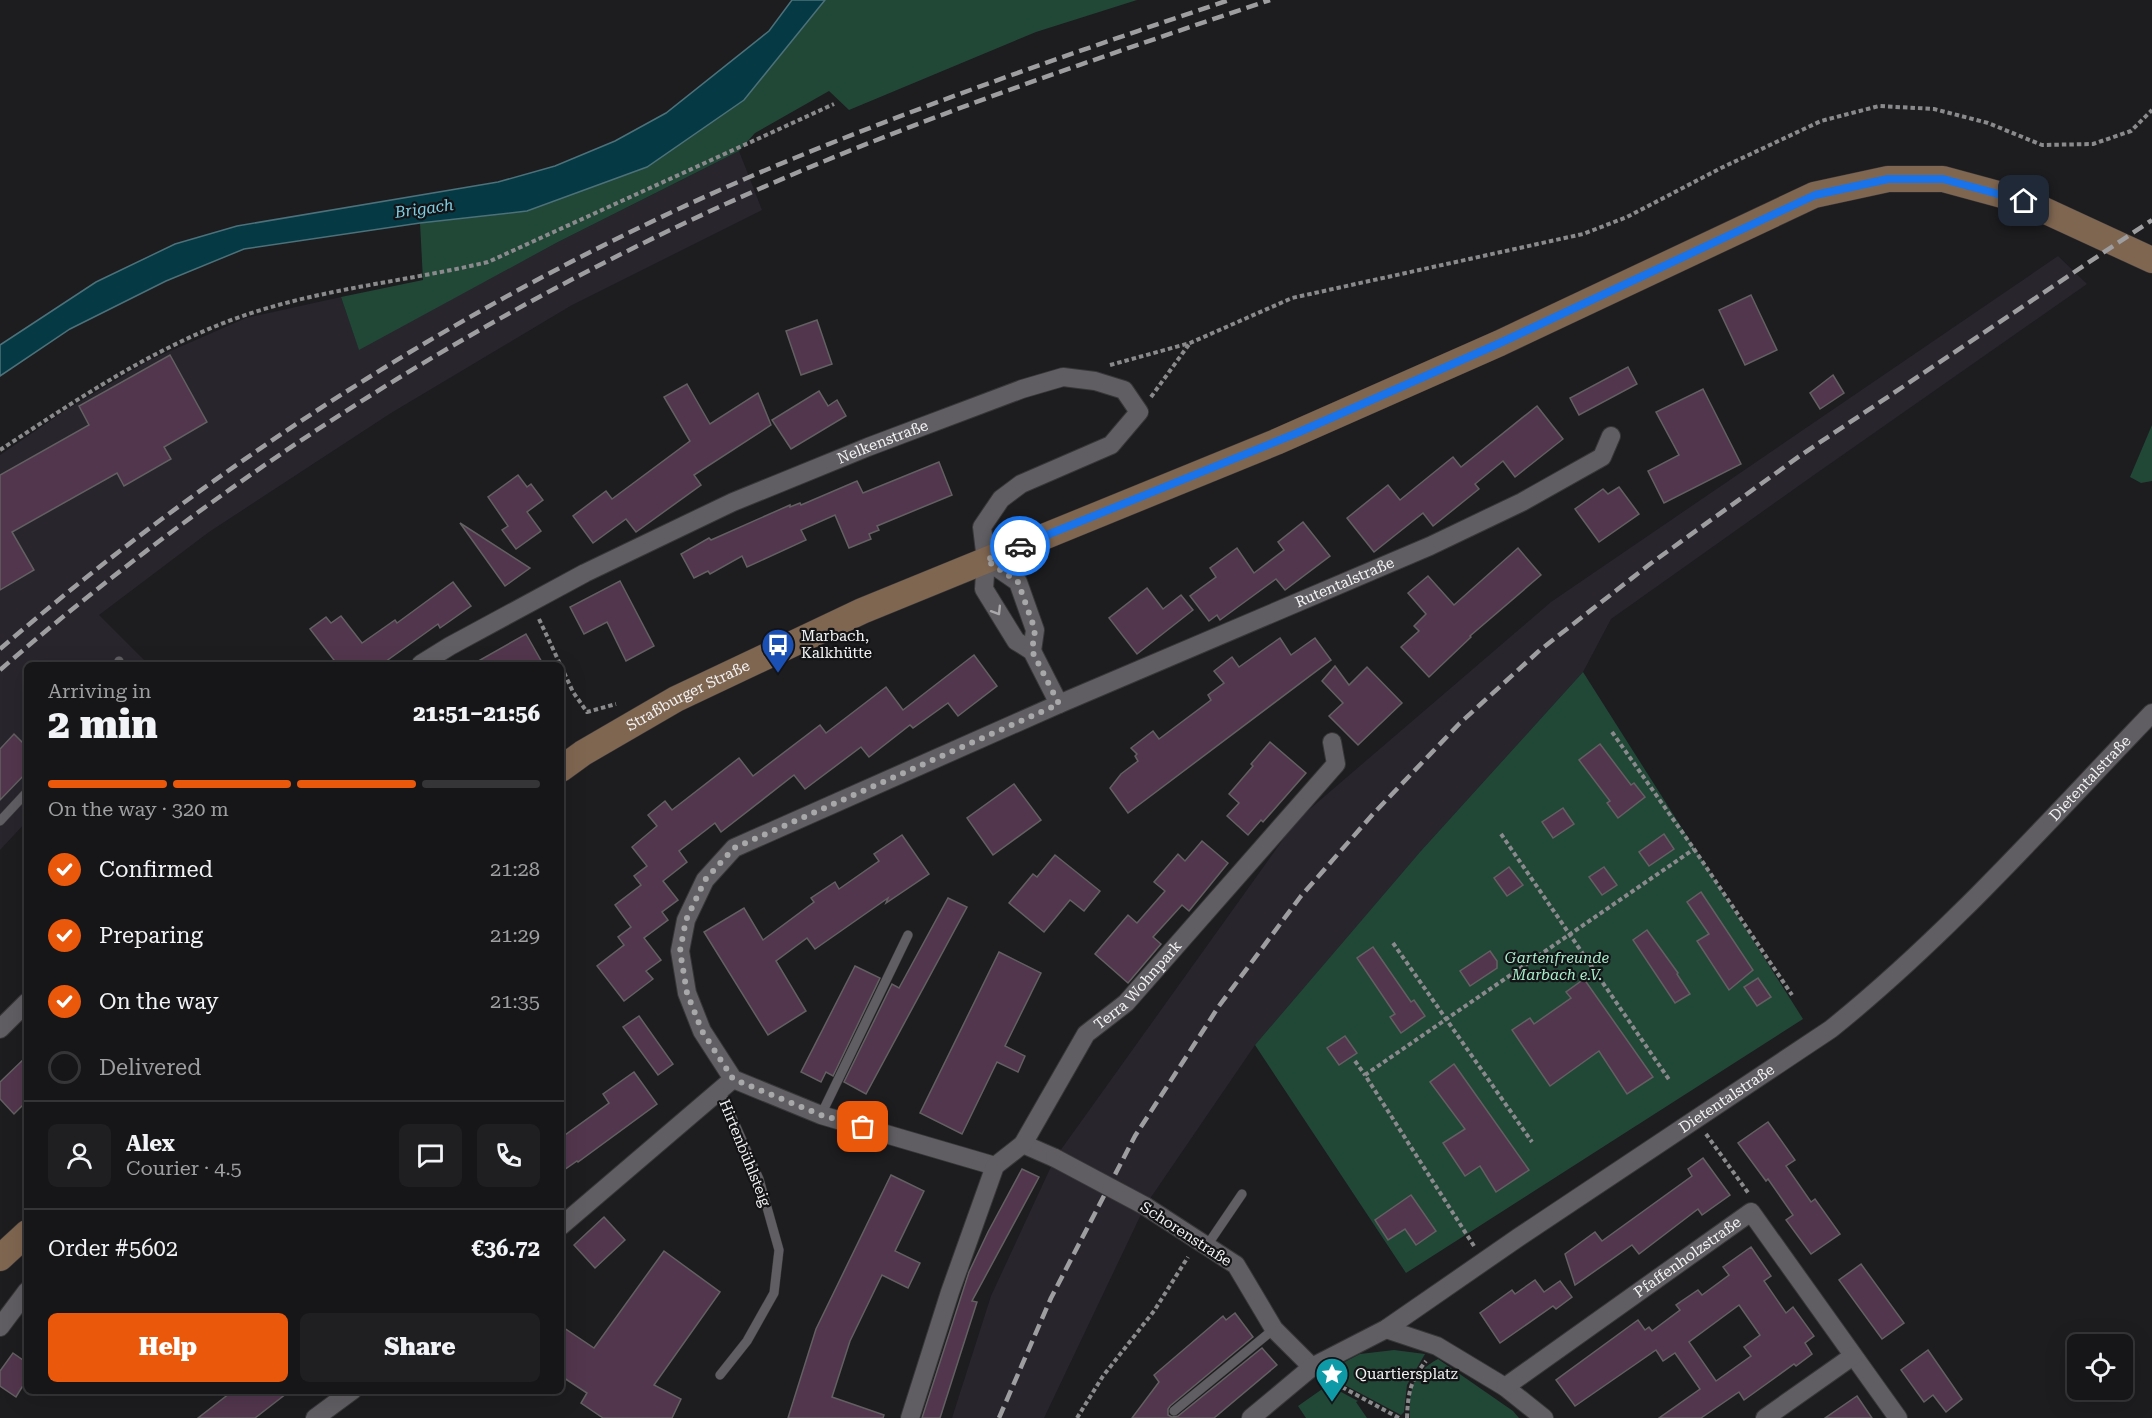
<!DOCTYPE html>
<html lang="en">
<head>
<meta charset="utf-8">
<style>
  body { margin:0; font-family:"Roboto Serif",serif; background:#1f1e20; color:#f1f3f6; height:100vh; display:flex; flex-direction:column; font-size:22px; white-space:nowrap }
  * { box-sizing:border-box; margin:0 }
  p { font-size:20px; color:#9e9fa1 }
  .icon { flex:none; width:33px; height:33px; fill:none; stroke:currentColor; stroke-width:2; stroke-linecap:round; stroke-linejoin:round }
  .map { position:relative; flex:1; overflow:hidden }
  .drawer { position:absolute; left:24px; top:662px; width:540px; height:732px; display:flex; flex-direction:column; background:#161517; border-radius:9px; box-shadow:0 6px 24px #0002,0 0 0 2px #353436 }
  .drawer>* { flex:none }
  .controls { position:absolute; left:2067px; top:1334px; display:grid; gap:12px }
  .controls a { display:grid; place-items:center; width:66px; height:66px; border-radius:9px; background:#161517; box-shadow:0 6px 24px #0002,0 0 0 2px #353436; font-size:30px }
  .pin { position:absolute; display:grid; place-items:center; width:51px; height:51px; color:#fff; margin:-26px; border-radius:12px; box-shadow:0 3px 9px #0006 }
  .courier { position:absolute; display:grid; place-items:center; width:60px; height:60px; margin:-30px; border:4px solid #1a73e8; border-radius:50%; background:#fff; color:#222; box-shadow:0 2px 8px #0007 }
  .headline em { font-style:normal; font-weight:800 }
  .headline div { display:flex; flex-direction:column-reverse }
  .headline { display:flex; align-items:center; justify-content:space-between; height:102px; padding:0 24px }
  h1 { font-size:39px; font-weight:800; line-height:45px }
  .bar { display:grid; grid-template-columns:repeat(4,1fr); gap:9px 6px; align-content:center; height:72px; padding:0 24px }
  .bar i { height:8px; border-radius:4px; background:#353436 }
  .bar .active { background:#ea580c }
  .bar p { grid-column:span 4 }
  .line { display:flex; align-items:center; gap:15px; padding:0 24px; border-top:2px solid #353436 }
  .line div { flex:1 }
  .round { display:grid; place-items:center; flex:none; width:63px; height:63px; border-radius:9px; background:#1f1e20 }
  ol { padding:0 24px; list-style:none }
  li { display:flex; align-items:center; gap:18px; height:66px }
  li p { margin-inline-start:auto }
  li .icon { padding:6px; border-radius:50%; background:#ea580c; color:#fff; stroke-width:4 }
  li:last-child { color:#9e9fa1 }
  li i { width:33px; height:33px; border:3px solid #353436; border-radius:50% }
  .cta { display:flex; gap:12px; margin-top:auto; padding:12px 24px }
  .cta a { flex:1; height:69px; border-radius:9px; background:#ea580c; color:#fff; font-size:24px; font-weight:800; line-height:69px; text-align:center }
  .cta a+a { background:#1f1e20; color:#f1f3f6 }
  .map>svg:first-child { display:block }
</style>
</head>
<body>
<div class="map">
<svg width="2152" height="1418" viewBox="0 0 2152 1418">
  <rect width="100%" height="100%" fill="#1d1c1f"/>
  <g fill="#28252d">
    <polygon points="739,151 762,210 572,305 391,413 209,532 99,615 148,664 27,664 27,821 0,850 0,455 66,410 150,360 246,318 341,297 359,349 558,242"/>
    <polygon points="2058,256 2087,284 1814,475 1611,619 1583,672 1420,852 1255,1045 1145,1206 1044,1418 952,1418 991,1296 1055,1158 1297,820 1551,602"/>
  </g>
  <g fill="#214737">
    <polygon points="825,0 1137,0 1036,32 849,110 829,91 755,133 739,151 558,242 359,350 341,297 423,280 420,223 527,211 744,100"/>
    <polygon points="2152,425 2152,481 2141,483 2130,477"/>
    <polygon points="1583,672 1803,1019 1406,1273 1255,1045 1420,852"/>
    <polygon points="1394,1350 1425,1354 1407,1385 1404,1412 1401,1415 1339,1382 1331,1369 1360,1354"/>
    <path d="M1438,1359L1513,1411L1519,1418H1410C1408,1391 1413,1372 1438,1359Z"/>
    <polygon points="1328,1385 1358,1401 1356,1402 1367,1418 1306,1418 1298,1406"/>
  </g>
  <polygon fill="#053a45" stroke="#4c717a" stroke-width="1.5" points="792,0 825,0 744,100 647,167 527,211 420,223 244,249 166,281 70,329 0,376 0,345 96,282 175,244 237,226 498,182 555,166 615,141 666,113 769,31"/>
  <g fill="#52364d" stroke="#636062" stroke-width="1.5" fill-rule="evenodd">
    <polygon points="1751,295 1777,350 1745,365 1719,310"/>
    <polygon points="817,320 832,364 801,375 786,331"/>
    <polygon points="170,355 207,422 164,447 171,459 124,486 117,473 12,532 34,570 0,590 0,475 89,425 79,406"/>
    <polygon points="1628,367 1637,384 1579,415 1570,398"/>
    <polygon points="1833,375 1844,393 1820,409 1810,393"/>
    <polygon points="687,384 710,424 758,393 771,425 694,475 701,485 636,532 626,519 593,543 573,516 606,491 612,499 690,441 664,397"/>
    <polygon points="1703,389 1741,464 1664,503 1648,471 1679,455 1656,412"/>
    <polygon points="819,391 828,406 837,400 846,416 791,449 772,420"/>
    <polygon points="1537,406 1563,439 1515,477 1503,461 1475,484 1479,489 1433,526 1423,513 1374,552 1347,518 1388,485 1400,500 1453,457 1461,467"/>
    <polygon points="939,462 952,495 877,526 879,530 869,534 871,539 849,548 835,515 801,530 806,540 747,567 742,556 710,574 708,571 694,578 681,554 709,538 711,540 790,505 790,507 800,503 801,505 857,481 863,493"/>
    <polygon points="518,475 527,487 531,484 543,500 527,512 541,531 516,549 502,530 508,526 488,497"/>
    <polygon points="1619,487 1639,514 1599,542 1575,509 1603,489 1608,494"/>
    <polygon points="1303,522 1330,556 1285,590 1276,579 1220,620 1217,615 1209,621 1190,596 1216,577 1210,568 1237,548 1254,573 1284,550 1278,542"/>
    <polygon points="460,523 530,568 505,586"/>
    <polygon points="1518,548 1541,575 1470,636 1471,637 1429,677 1401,647 1419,631 1414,626 1426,614 1408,593 1428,576 1454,605"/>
    <polygon points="620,581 654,646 626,661 607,622 584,634 570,607"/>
    <polygon points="453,582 471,606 440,628 438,624 382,664 337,664 310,629 326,617 331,623 341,616 362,643 395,620 397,623"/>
    <polygon points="1147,588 1163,609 1181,595 1193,610 1137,654 1109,618"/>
    <polygon points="526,634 543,664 473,664"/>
    <polygon points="1280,638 1291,655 1315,638 1331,660 1128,813 1110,788 1121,774 1138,761 1135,756 1137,754 1131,748 1153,731 1159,739 1211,700 1208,695 1224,683 1214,671 1232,657 1239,667"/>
    <polygon points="974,655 997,686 958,716 948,703 913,728 910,725 869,757 861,747 805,789 794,775 721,832 715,823 679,851 687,862 663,881 678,900 662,912 668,920 644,938 661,960 646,971 653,979 624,1001 597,966 624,945 618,937 631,927 615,905 641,885 634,876 647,866 632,847 657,826 648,815 665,801 672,810 739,758 753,776 820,725 826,733 886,687 903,710"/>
    <polygon points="1335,666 1349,685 1367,667 1402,703 1358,745 1329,716 1343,703 1322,681"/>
    <polygon points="14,734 27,747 27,772 0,800 0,749"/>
    <polygon points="1270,742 1306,773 1263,822 1261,820 1248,835 1227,816 1239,803 1229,794 1253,766 1251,764"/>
    <polygon points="1600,744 1631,785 1634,783 1645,797 1618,818 1607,803 1610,801 1579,760"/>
    <polygon points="1014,784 1041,820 993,855 967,818"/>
    <polygon points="1563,808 1574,824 1553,838 1542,822"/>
    <polygon points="1664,834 1674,849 1649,866 1639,852"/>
    <polygon points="902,835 929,874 886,903 888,898 815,949 807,938 776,961 806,1011 768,1035 704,932 744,908 763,940 814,902 811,898 835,882 839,889 879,861 874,854"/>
    <polygon points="1202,841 1228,863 1189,911 1182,905 1153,937 1161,944 1128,983 1095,954 1128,915 1137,923 1165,891 1154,882 1178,854 1185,861"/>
    <polygon points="1055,855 1100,891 1084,911 1070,900 1044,932 1009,903 1033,874 1037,877"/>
    <polygon points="1509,867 1523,885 1507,896 1494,878"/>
    <polygon points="1604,867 1617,885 1602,895 1589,877"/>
    <polygon points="1701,892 1753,970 1729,990 1697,941 1709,934 1687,902"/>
    <polygon points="948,898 967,907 866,1094 844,1082 892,984 899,988"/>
    <polygon points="1647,930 1678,973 1677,974 1690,994 1675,1003 1633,940"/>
    <polygon points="1373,947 1411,1002 1414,1000 1425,1016 1401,1033 1390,1017 1395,1014 1357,958"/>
    <polygon points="1490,951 1497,961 1497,968 1470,986 1460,971"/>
    <polygon points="999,952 1041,973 1005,1046 1025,1056 1018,1072 997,1062 962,1134 920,1113"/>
    <polygon points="855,966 880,978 833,1076 826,1072 821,1082 801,1072"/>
    <polygon points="1758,978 1771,997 1757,1006 1744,987"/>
    <polygon points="1584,979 1653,1077 1627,1094 1599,1051 1550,1086 1512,1030 1530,1018 1534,1024 1571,998 1566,992"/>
    <polygon points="639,1016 673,1064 658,1075 623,1027"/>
    <polygon points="1345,1036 1357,1053 1339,1065 1327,1048"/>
    <polygon points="27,1056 27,1101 14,1114 0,1099 0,1082"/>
    <polygon points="1454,1064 1529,1170 1496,1192 1480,1166 1465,1176 1443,1143 1465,1129 1430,1082"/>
    <polygon points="634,1072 657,1104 578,1162 577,1161 561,1172 561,1138 609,1103 603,1094"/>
    <polygon points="1768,1122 1795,1160 1786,1166 1811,1202 1815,1199 1840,1234 1811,1254 1786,1220 1793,1215 1768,1179 1766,1181 1738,1143"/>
    <polygon points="1703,1158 1730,1195 1702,1215 1698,1209 1639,1254 1632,1245 1575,1285 1565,1254 1595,1232 1602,1241 1692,1176 1688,1169"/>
    <polygon points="1022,1169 1039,1177 972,1301 977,1302 940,1418 922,1418 969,1272 988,1232"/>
    <polygon points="891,1175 924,1191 895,1251 920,1263 908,1288 882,1275 850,1341 832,1397 884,1415 883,1418 788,1418 816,1329"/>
    <polygon points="1411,1195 1436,1231 1416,1245 1405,1229 1388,1240 1375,1220"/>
    <polygon points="604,1217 625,1240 595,1268 574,1245"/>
    <path d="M1751,1247L1771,1276L1764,1281L1786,1313L1793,1307L1814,1336L1805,1343L1812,1354L1796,1366L1794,1364L1744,1400L1739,1392L1701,1418H1659L1700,1389L1675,1353L1663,1361L1656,1350L1575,1406L1556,1380L1638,1320L1645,1330L1649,1327L1652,1331L1680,1310L1676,1305L1698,1290L1702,1295L1729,1275L1723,1267ZM1739,1305L1760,1335L1744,1347L1751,1356L1716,1381L1689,1342Z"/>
    <polygon points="664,1251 720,1292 654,1385 681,1399 672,1418 603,1418 581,1403 587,1393 561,1376 561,1326 594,1348"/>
    <polygon points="1861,1264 1904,1323 1882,1339 1839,1280"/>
    <polygon points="1535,1280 1544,1292 1560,1281 1572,1297 1556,1309 1553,1306 1500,1343 1480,1313 1512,1290 1515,1294"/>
    <polygon points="1235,1313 1253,1337 1170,1406 1168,1409 1168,1415 1172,1417 1178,1416 1262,1348 1277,1365 1214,1418 1132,1418 1159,1382 1154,1375 1223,1316 1226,1320"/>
    <polygon points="1928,1350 1962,1399 1946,1412 1933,1395 1924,1402 1901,1370"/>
    <polygon points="13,1353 27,1363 27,1379 16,1397 0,1386 0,1371"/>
    <polygon points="234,1390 291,1390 255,1418 198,1418"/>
    <polygon points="1857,1396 1872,1418 1825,1418"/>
  </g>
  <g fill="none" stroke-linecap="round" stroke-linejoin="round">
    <g stroke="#373638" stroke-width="10">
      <g id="service">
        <polyline points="118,664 119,661"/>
        <polyline points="0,821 27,792"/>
        <polyline points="821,1115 908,935"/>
        <polyline points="1206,1247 1242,1194"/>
        <polyline points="720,1375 747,1341 774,1293 779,1250 759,1179 721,1092"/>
        <polyline points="1174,1411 1274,1329"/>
      </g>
    </g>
    <g stroke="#373638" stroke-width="20">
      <g id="minor">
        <polyline points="986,560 1018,582 1035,630 1032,651"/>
        <path id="s1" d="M421,664L450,646L585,573L733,502L868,447L1022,389L1063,377L1095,381L1124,390L1139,412L1111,445L1021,484L1001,499L982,527L986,560L984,589L1016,641L1032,651L1059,704"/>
        <polyline points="0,1029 27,1002"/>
        <polyline points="1023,1144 1055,1158"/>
        <path id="s2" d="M995,1166L821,1115L733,1079L702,1031L687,993L680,951L686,920L705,880L734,848L1059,704L1430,546L1522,502L1602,457L1611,436"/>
        <polyline points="1145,1206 1236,1265 1274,1329 1312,1367"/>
        <polyline points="561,1226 733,1079"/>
        <polyline points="0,1327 27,1291"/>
        <polyline points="1386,1329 1437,1346 1505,1387 1544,1418"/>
        <path id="s3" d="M1505,1387L1751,1212L1898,1418"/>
        <polyline points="315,1418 353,1390"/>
        <path id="s4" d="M910,1418L950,1292L995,1166L1023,1144L1086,1034L1126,1003L1336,764L1332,742"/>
        <path id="s5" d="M1251,1418L1312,1367L1386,1329L1519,1237L1831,1029C1948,935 2048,821 2152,713"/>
        <polyline points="1765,1418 1853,1356"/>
      </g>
    </g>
    <g stroke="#373638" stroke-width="27">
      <g id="secondary">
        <path id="s6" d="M561,769L583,753L676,699L862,611L1276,442L1500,343L1814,195L1888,179H1943L2024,201L2152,260"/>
        <polyline points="0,1258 27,1233"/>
      </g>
    </g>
    <g stroke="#8a898c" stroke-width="4" stroke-dasharray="4.5 3" stroke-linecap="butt">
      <polyline points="1110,365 1190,343 1292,298 1583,234 1627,217 1721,168 1821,121 1879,106 1934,109 1988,123 2042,145 2093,144 2131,131 2152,110"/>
      <polyline points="1151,397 1190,343"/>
      <path d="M0,450C75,401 150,350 234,319C316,289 404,282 488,262L834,104"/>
      <polyline points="539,619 560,664"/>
      <polyline points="561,666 573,692 587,712 616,704"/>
      <polyline points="1612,732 1694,849 1792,995"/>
      <polyline points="1501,834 1670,1081"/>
      <polyline points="1393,943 1532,1142"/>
      <polyline points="1355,1061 1365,1075"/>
      <polyline points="1706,1134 1749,1194"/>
      <polyline points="1474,1246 1365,1075 1694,849"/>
      <polyline points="1329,1380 1399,1418"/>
      <polyline points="1077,1418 1103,1376 1154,1311 1188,1257"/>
      <path d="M1407,1418C1408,1393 1410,1381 1426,1361"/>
    </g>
    <use href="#service" stroke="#605e62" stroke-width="9"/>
    <use href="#minor" stroke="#605e62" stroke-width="18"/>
    <use href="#secondary" stroke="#7f6651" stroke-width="26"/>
    <g stroke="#9e9da0" stroke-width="4.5" stroke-dasharray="12 6" stroke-linecap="butt">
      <path d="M0,649C225,455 481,293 754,175C909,109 1069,54 1229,0"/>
      <path d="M0,670C227,473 483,311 759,189C925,116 1098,58 1270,0"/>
      <polyline points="999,1418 1051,1298 1135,1136 1219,1006 1301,896 1374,813 1459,724 1540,650 1650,564 1801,455 2152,220"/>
    </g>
    <g stroke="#373638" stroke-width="20" stroke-linecap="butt">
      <polyline id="minor-bridge" points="1055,1158 1145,1206"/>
    </g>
    <use href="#minor-bridge" stroke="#605e62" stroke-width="18"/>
  </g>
  <defs><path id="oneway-chevron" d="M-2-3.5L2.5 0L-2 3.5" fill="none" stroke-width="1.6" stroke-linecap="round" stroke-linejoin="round" transform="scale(1.5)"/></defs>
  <use stroke="#aaa8ab" href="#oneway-chevron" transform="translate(997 611) rotate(58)"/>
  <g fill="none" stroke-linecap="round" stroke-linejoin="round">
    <polyline stroke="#a8a7a9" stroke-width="6" stroke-dasharray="0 10.8" points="863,1127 821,1115 733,1079 702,1031 687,993 680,951 686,920 705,880 734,848 1059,704 1032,651 1035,630 1018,582 986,560 1020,546"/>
    <polyline stroke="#1a73e8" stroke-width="8" points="1020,546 1297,433 1500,343 1815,195 1888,179 1943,179 2024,201"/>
  </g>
  <defs>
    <g id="bus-pin" transform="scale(1.725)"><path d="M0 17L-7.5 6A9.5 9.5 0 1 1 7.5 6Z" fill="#1a4fb4" stroke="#141316"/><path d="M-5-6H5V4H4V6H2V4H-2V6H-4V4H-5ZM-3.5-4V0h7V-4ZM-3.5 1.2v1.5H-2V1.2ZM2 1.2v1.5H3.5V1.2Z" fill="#fff"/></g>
    <g id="sight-pin" transform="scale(1.725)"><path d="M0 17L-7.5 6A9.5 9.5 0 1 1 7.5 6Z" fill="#0f9aa8" stroke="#141316"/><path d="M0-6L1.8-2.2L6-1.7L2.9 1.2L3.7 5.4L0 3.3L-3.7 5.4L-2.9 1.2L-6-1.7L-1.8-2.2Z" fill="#fff"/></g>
  </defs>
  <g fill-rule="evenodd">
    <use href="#bus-pin" x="778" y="645"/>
    <use href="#sight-pin" x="1332" y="1374"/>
  </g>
  <g text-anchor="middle" stroke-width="4.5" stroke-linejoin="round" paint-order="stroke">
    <g font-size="15" fill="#f3f2f4" stroke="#141316">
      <text dy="5" stroke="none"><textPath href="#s1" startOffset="513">Nelkenstraße</textPath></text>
      <text dy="5" stroke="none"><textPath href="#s2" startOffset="1202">Rutentalstraße</textPath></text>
      <text dy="5" stroke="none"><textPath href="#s6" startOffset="147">Straßburger Straße</textPath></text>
      <text dy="5" stroke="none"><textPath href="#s5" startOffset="1060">Dietentalstraße</textPath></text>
      <text dy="5" stroke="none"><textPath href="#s4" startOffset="500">Terra Wohnpark</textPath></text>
      <text dy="5" stroke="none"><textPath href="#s5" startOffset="574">Dietentalstraße</textPath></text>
      <text transform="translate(745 1153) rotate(68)" y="5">Hirtenbühlsteig</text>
      <text transform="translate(1186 1234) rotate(33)" y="5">Schorenstraße</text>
      <text dy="5" stroke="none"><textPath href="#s3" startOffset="224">Pfaffenholzstraße</textPath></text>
    </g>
    <g font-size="15" fill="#f3f2f4" stroke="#141316" text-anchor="start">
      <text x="801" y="641">Marbach,<tspan x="801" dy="17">Kalkhütte</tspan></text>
      <text x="1355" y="1379">Quartiersplatz</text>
    </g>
    <g font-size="15" font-style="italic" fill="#a8efcd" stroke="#141316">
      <text x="1557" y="963">Gartenfreunde<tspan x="1557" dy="17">Marbach e.V.</tspan></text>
    </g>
    <g font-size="16" font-style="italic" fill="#7dcee3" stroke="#141316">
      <text transform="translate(424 208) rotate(-8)" y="6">Brigach</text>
    </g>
  </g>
</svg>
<div class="controls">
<a><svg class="icon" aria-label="locate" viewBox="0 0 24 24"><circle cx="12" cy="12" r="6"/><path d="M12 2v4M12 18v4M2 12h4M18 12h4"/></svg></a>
</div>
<div class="pin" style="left:863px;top:1127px;background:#ea580c"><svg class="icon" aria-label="bag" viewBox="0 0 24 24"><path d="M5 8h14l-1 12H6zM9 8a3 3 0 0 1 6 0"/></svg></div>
<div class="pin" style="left:2024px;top:201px;background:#1f2937"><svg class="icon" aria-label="home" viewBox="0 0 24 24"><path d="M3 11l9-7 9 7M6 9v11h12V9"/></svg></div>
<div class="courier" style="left:1020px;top:546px"><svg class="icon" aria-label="car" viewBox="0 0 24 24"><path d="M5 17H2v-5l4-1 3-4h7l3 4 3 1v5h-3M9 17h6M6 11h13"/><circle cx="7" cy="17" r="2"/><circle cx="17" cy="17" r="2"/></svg></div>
<section class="drawer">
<div class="headline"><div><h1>2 min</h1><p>Arriving in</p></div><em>21:51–21:56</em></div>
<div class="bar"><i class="active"></i><i class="active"></i><i class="active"></i><i></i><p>On the way · 320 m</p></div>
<ol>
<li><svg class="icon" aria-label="check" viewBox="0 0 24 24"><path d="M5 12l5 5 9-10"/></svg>Confirmed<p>21:28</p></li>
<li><svg class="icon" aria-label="check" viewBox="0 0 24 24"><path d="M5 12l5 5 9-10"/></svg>Preparing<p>21:29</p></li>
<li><svg class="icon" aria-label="check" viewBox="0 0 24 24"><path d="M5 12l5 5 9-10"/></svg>On the way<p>21:35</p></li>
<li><i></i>Delivered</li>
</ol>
<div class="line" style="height:108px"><a class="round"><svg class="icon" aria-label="person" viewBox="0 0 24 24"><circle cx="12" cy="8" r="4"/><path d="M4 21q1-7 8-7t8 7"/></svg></a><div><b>Alex</b><p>Courier · 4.5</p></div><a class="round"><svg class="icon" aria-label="chat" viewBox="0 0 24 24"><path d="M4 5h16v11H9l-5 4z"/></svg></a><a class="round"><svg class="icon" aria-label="phone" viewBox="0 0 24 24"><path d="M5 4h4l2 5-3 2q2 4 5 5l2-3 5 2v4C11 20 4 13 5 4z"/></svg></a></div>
<div class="line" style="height:78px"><div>Order #5602</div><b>€36.72</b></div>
<div class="cta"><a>Help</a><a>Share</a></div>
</section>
</div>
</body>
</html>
